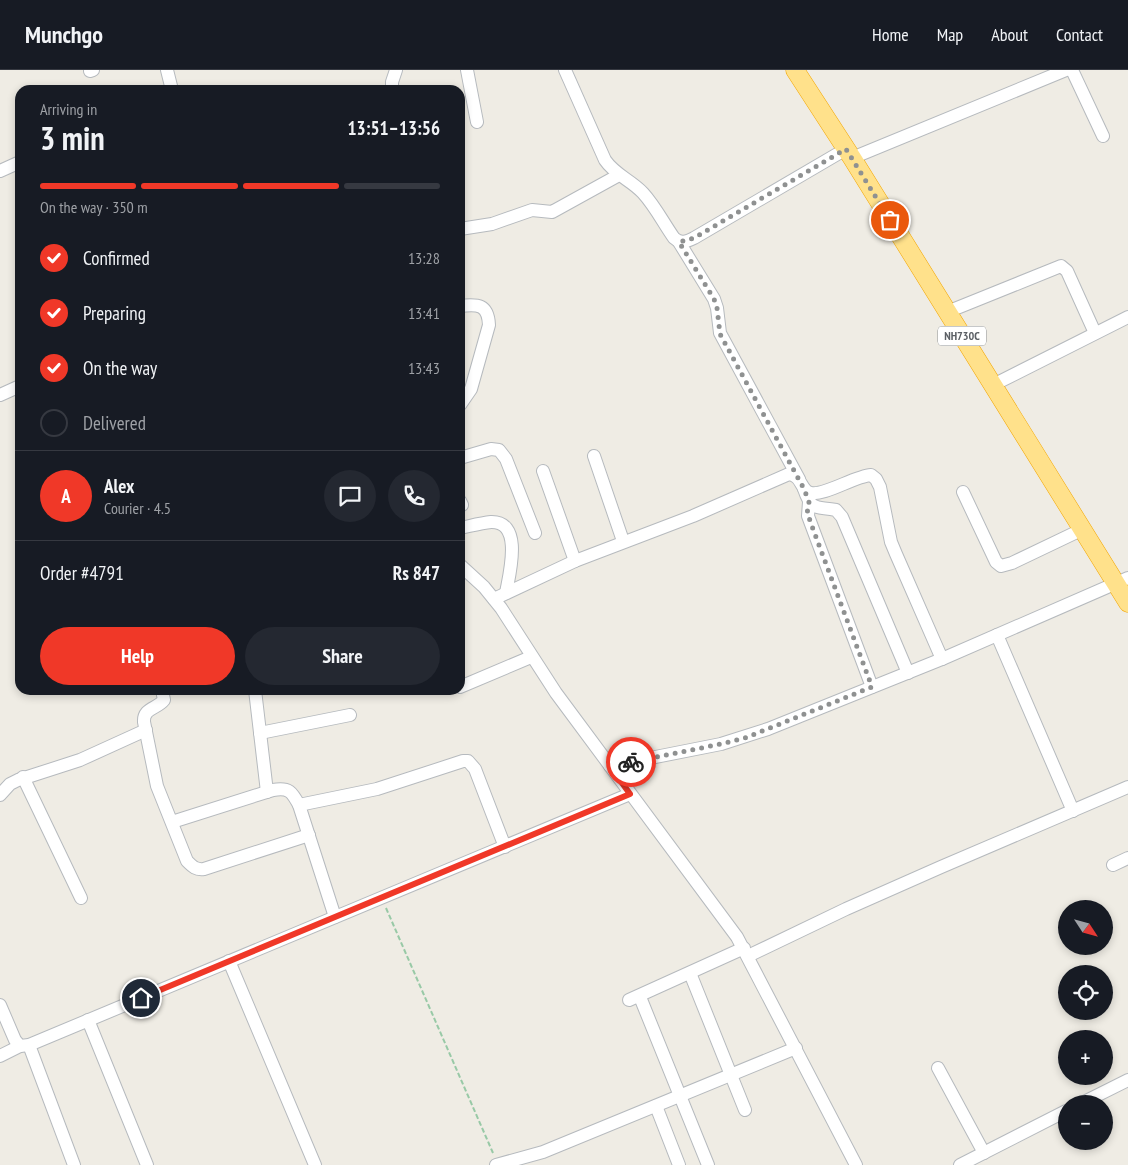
<!DOCTYPE html>
<html lang="en">
<head>
<meta charset="utf-8">
<style>
  body { margin:0; font-family:"PT Sans Narrow",sans-serif; background:#242831; color:#f1f3f6; height:100vh; display:flex; flex-direction:column; font-size:19px; white-space:nowrap }
  * { box-sizing:border-box; margin:0 }
  p { font-size:16px; color:#9ea1a6 }
  .icon { flex:none; width:28px; height:28px; fill:none; stroke:currentColor; stroke-width:2; stroke-linecap:round; stroke-linejoin:round }
  .map { position:relative; flex:1; overflow:hidden }
  .details { position:absolute; left:15px; top:15px; width:450px; height:610px; display:flex; flex-direction:column; background:#171b24; border-radius:15px; box-shadow:0 2px 8px #0003 }
  .details>* { flex:none }
  .needle { width:32px; rotate:126deg }
  .buttons { position:absolute; left:1058px; top:830px; display:grid; gap:10px }
  .buttons a { display:grid; place-items:center; width:55px; height:55px; border-radius:50%; background:#171b24; box-shadow:0 2px 8px #0003; font-size:25px }
  .pin { position:absolute; display:grid; place-items:center; width:42px; height:42px; color:#fff; margin:-21px; border:2px solid #fff; border-radius:50%; box-shadow:0 1px 5px #0007 }
  .courier { position:absolute; display:grid; place-items:center; width:50px; height:50px; margin:-25px; border:4px solid #f03828; border-radius:50%; background:#fff; color:#222; box-shadow:0 1px 6px #0007 }
  .head em { font-style:normal; font-weight:800 }
  .head div { display:flex; flex-direction:column-reverse }
  .head { display:flex; align-items:center; justify-content:space-between; height:85px; padding:0 25px }
  h1 { font-size:32px; font-weight:800; line-height:38px }
  .bar { display:grid; grid-template-columns:repeat(4,1fr); gap:8px 5px; align-content:center; height:60px; padding:0 25px }
  .bar i { height:6px; border-radius:4px; background:#363941 }
  .bar .on { background:#f03828 }
  .bar p { grid-column:span 4 }
  .line { display:flex; align-items:center; gap:12px; padding:0 25px; border-top:1px solid #363941 }
  .line div { flex:1 }
  .round { display:grid; place-items:center; flex:none; width:52px; height:52px; border-radius:26px; background:#242831 }
  ol { padding:0 25px; list-style:none }
  li { display:flex; align-items:center; gap:15px; height:55px }
  li p { margin-inline-start:auto }
  li .icon { padding:5px; border-radius:50%; background:#f03828; color:#fff; stroke-width:4 }
  li:last-child { color:#9ea1a6 }
  li i { width:28px; height:28px; border:2px solid #363941; border-radius:50% }
  .primary-button { display:flex; gap:10px; margin-top:auto; padding:10px 25px }
  .primary-button a { flex:1; height:58px; border-radius:30px; background:#f03828; color:#fff; font-size:20px; font-weight:800; line-height:58px; text-align:center }
  .primary-button a+a { background:#242831; color:#f1f3f6 }
  header { display:flex; align-items:center; gap:30px; box-sizing:border-box; height:70px; padding:0 25px; background:#171b24; border-bottom:1px solid #363941 }
  header strong { font-size:24px }
  nav { display:flex; gap:28px; margin-inline-start:auto; font-size:18px }
  .map>svg:first-child { display:block }
</style>
</head>
<body>
<header>
<strong>Munchgo</strong>
<nav><a>Home</a><a>Map</a><a>About</a><a>Contact</a></nav>
</header>
<div class="map">
<svg width="1128" height="1095" viewBox="0 0 1128 1095">
  <rect width="100%" height="100%" fill="#efece4"/>
  <g fill="none" stroke-linecap="round" stroke-linejoin="round">
    <g stroke="#b6babe" stroke-width="14">
      <g id="minor">
        <polyline points="167,0 172,20"/>
        <polyline points="467,0 477,52"/>
        <path d="M565,0L605,90C615,105 631,110 643,123C655,136 664,154 674,168C681,174 686,172 694,168L846,79"/>
        <polyline points="1072,0 1103,66"/>
        <polyline points="90,1 93,0"/>
        <polyline points="392,20 392,12 396,0"/>
        <polyline points="852,88 1066,0"/>
        <polyline points="0,101 20,92"/>
        <polyline points="460,159 492,154 532,140 552,142 619,105"/>
        <polyline points="679,172 714,229 717,238 720,263 799,409"/>
        <path d="M460,236C478,234 488,234 489,255L471,319L460,335"/>
        <polyline points="947,242 1061,196 1067,201 1095,263"/>
        <polyline points="993,315 1128,247"/>
        <polyline points="0,325 20,316"/>
        <polyline points="594,386 623,471"/>
        <polyline points="460,388 491,379 499,380 506,389 535,463"/>
        <polyline points="543,401 575,491"/>
        <path d="M804,419C812,442 815,436 836,440L842,447L908,603"/>
        <polyline points="963,422 996,492 1001,496 1012,493 1081,460"/>
        <polyline points="460,431 462,435"/>
        <polyline points="809,432 808,446 872,617"/>
        <path d="M460,458C470,456 481,453 491,452C524,451 509,505 506,523"/>
        <polyline points="460,495 484,517 501,538 556,623 737,867 856,1095"/>
        <path d="M494,529L575,491L693,446L789,404C803,406 800,421 811,423C824,426 855,406 871,405L876,409L880,417L891,472L896,484L942,589"/>
        <polyline points="997,565 1073,741"/>
        <polyline points="460,617 531,587"/>
        <path d="M162,620L164,630C157,639 143,638 144,652L157,716L187,791C193,797 196,800 204,799L309,765"/>
        <polyline points="255,620 267,722"/>
        <polyline points="260,663 350,645"/>
        <polyline points="610,696 721,674 768,659 942,589 1128,508"/>
        <polyline points="23,707 81,828"/>
        <polyline points="0,725 10,714 18,710 80,690 146,660"/>
        <polyline points="299,735 377,719 463,691 468,691 475,699 505,777"/>
        <path d="M172,752L273,720C289,717 292,722 299,735L335,847"/>
        <polyline points="1113,795 1128,788"/>
        <polyline points="748,886 846,839 941,797 1128,717"/>
        <polyline points="229,891 315,1095"/>
        <polyline points="690,903 745,1040"/>
        <polyline points="640,927 708,1095"/>
        <polyline points="629,930 744,878"/>
        <polyline points="0,935 15,970 20,976 29,975 630,724"/>
        <polyline points="88,950 147,1095"/>
        <polyline points="29,975 74,1095"/>
        <polyline points="0,986 20,976"/>
        <polyline points="938,998 984,1083"/>
        <polyline points="1080,1034 1128,1010"/>
        <polyline points="656,1036 679,1095"/>
        <polyline points="496,1095 543,1082 796,978"/>
        <polyline points="960,1095 1066,1041"/>
      </g>
    </g>
    <g stroke="#f3a600" stroke-width="19">
      <polyline id="highway" points="795,0 852,88 1128,533"/>
    </g>
    <polyline stroke="#98c9a6" stroke-width="2" stroke-dasharray="5 2.5" stroke-linecap="butt" points="386,838 493,1083"/>
    <use href="#minor" stroke="#fff" stroke-width="12"/>
    <use href="#highway" stroke="#ffe18b" stroke-width="18"/>
  </g>
  <g fill="none" stroke-linecap="round" stroke-linejoin="round">
    <polyline stroke="#8f9191" stroke-width="5" stroke-dasharray="0 9" points="631,692 721,674 745,668 872,617 810,451 807,439 809,432 804,419 720,264 717,238 714,229 679,172 694,168 846,79 890,150"/>
    <polyline stroke="#f03828" stroke-width="6" points="141,928 630,724 610,696 631,692"/>
  </g>
  <g text-anchor="middle" stroke-width="4" stroke-linejoin="round" paint-order="stroke">
    <rect fill="#fff" stroke="#8d9093" stroke-width="1" x="938" y="256.5" width="48" height="19" rx="4"/>
    <g font-size="12" font-weight="bold" fill="#5c6065">
      <text x="962" y="270">NH730C</text>
    </g>
  </g>
</svg>
<div class="buttons">
<a><svg class="needle" viewBox="-14 -14 28 28"><path d="M0-13l5 13h-10z" fill="#e53935"/><path d="M0 13l5-13h-10z" fill="#9ea1a6"/></svg></a>
<a><svg class="icon" aria-label="locate" viewBox="0 0 24 24"><circle cx="12" cy="12" r="6"/><path d="M12 2v4M12 18v4M2 12h4M18 12h4"/></svg></a>
<a>+</a>
<a>−</a>
</div>
<div class="pin" style="left:890px;top:150px;background:#ea580c"><svg class="icon" aria-label="bag" viewBox="0 0 24 24"><path d="M5 8h14l-1 12H6zM9 8a3 3 0 0 1 6 0"/></svg></div>
<div class="pin" style="left:141px;top:928px;background:#1f2937"><svg class="icon" aria-label="home" viewBox="0 0 24 24"><path d="M3 11l9-7 9 7M6 9v11h12V9"/></svg></div>
<div class="courier" style="left:631px;top:692px"><svg class="icon" aria-label="bike" viewBox="0 0 24 24"><circle cx="6" cy="16" r="4"/><circle cx="18" cy="16" r="4"/><path d="M6 16l4-8h5l3 8M10 8l3 8H6M13 5h3"/></svg></div>
<section class="details">
<div class="head"><div><h1>3 min</h1><p>Arriving in</p></div><em>13:51–13:56</em></div>
<div class="bar"><i class="on"></i><i class="on"></i><i class="on"></i><i></i><p>On the way · 350 m</p></div>
<ol>
<li><svg class="icon" aria-label="check" viewBox="0 0 24 24"><path d="M5 12l5 5 9-10"/></svg>Confirmed<p>13:28</p></li>
<li><svg class="icon" aria-label="check" viewBox="0 0 24 24"><path d="M5 12l5 5 9-10"/></svg>Preparing<p>13:41</p></li>
<li><svg class="icon" aria-label="check" viewBox="0 0 24 24"><path d="M5 12l5 5 9-10"/></svg>On the way<p>13:43</p></li>
<li><i></i>Delivered</li>
</ol>
<div class="line" style="height:90px"><b class="round" style="background:#f03828;color:#fff">A</b><div><b>Alex</b><p>Courier · 4.5</p></div><a class="round"><svg class="icon" aria-label="chat" viewBox="0 0 24 24"><path d="M4 5h16v11H9l-5 4z"/></svg></a><a class="round"><svg class="icon" aria-label="phone" viewBox="0 0 24 24"><path d="M5 4h4l2 5-3 2q2 4 5 5l2-3 5 2v4C11 20 4 13 5 4z"/></svg></a></div>
<div class="line" style="height:65px"><div>Order #4791</div><b>Rs 847</b></div>
<div class="primary-button"><a>Help</a><a>Share</a></div>
</section>
</div>
</body>
</html>
